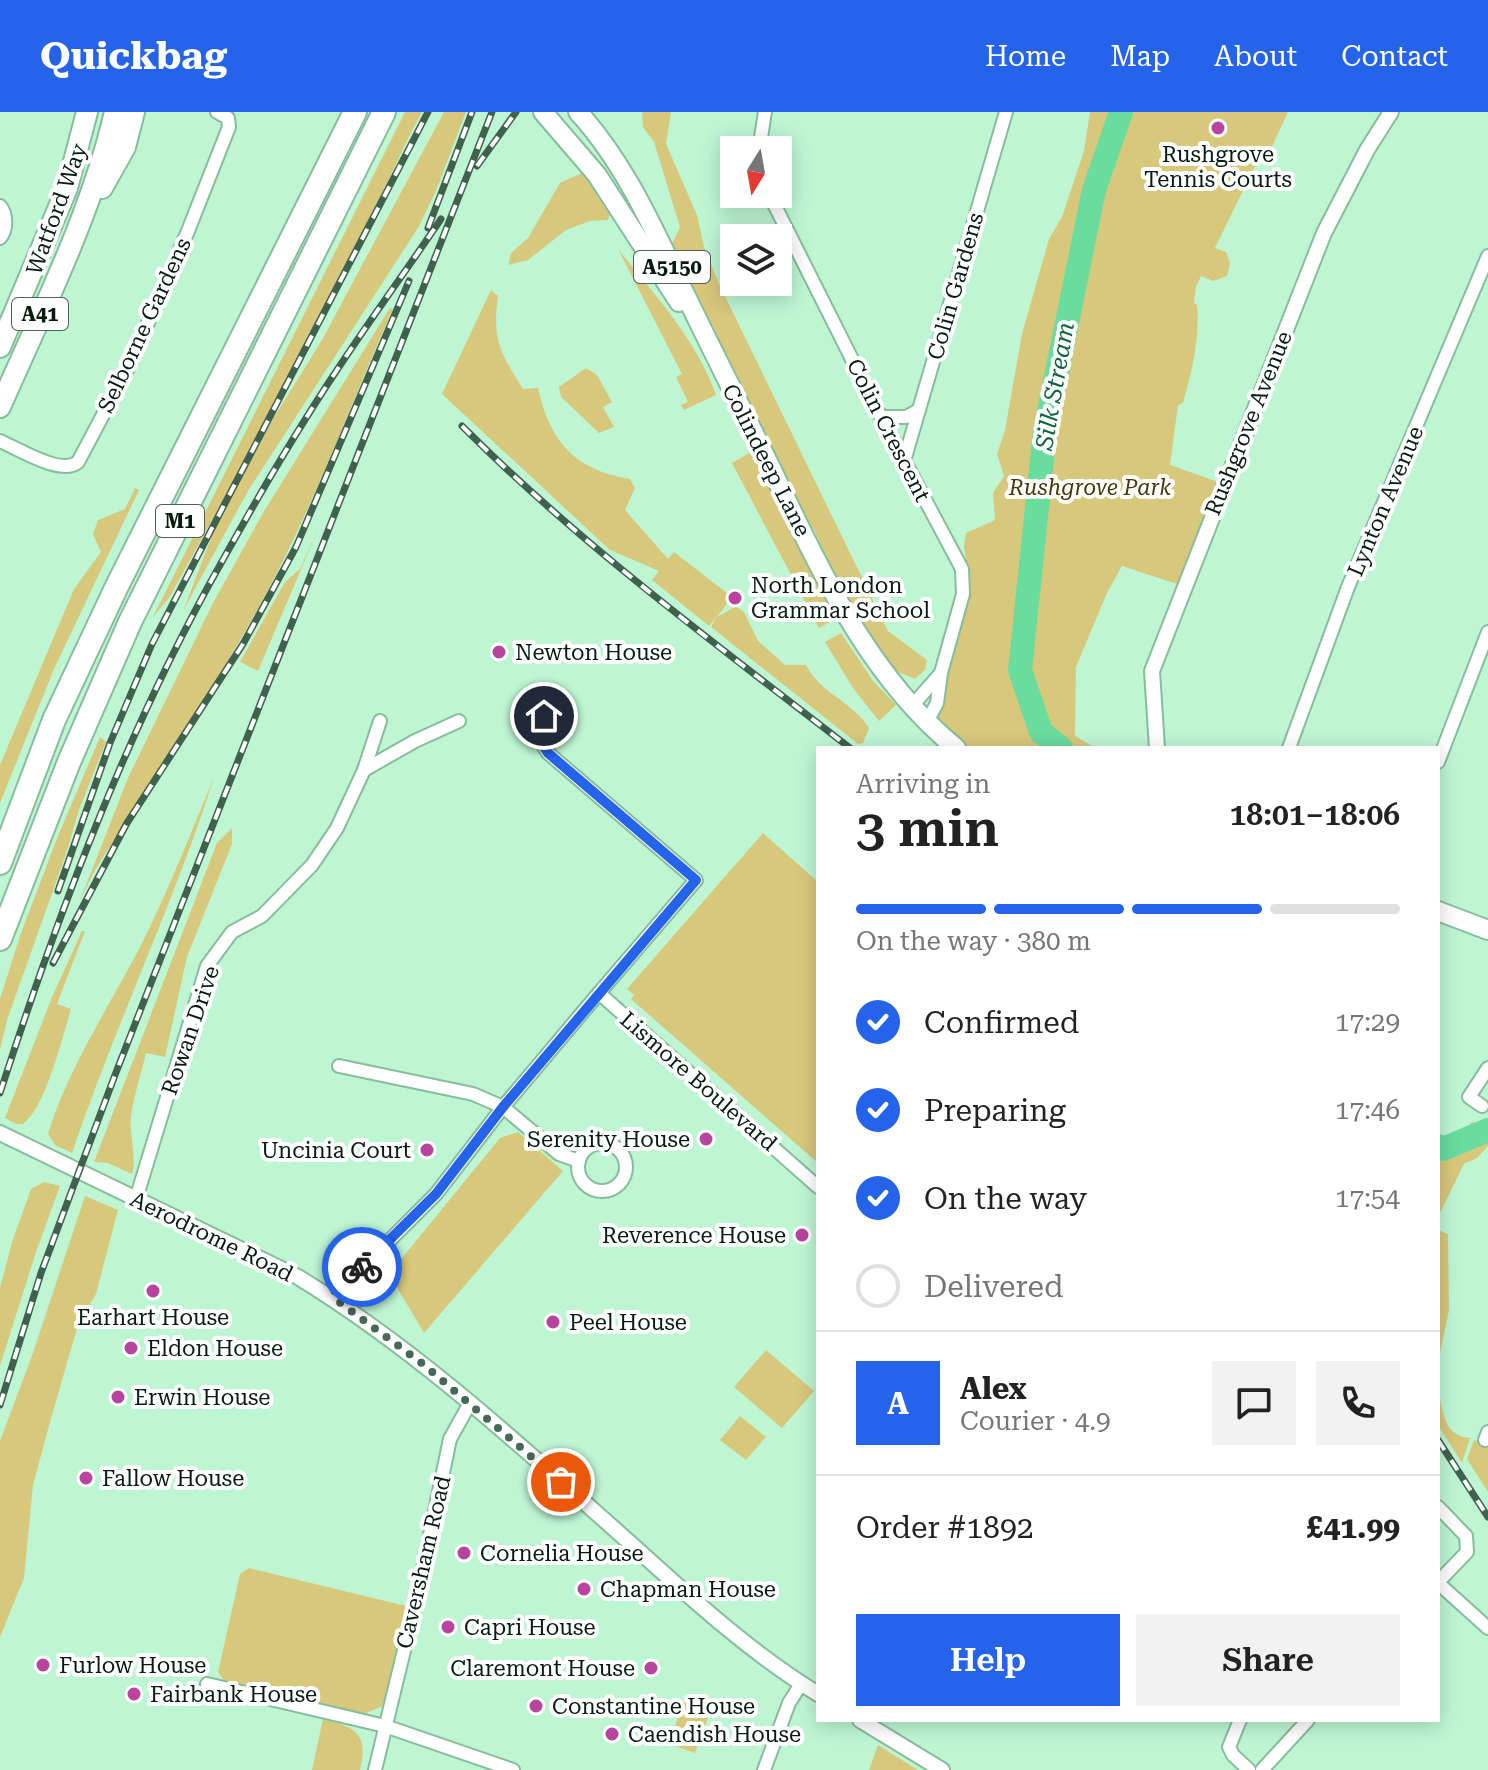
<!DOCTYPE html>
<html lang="en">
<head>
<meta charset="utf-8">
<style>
  body { margin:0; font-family:"Roboto Serif",serif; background:#f2f2f2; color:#222; height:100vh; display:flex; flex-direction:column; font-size:30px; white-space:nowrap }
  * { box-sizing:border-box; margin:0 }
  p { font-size:26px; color:#767676 }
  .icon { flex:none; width:44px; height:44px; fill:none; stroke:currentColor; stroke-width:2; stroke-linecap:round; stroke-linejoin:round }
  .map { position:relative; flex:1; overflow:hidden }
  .sheet { position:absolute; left:816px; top:634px; width:624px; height:976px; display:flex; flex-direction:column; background:#fff; border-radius:0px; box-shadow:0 4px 20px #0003 }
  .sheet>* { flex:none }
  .needle { width:52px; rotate:191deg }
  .tools { position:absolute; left:720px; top:24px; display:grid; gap:16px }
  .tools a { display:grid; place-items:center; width:72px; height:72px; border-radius:0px; background:#fff; box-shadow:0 4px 20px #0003; font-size:40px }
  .pin { position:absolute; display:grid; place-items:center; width:68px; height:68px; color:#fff; margin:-34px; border:4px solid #fff; border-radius:50%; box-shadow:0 2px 8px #0007 }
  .courier { position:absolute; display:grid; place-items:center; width:80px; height:80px; margin:-40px; border:6px solid #2563eb; border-radius:50%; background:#fff; color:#222; box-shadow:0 2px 10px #0007 }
  .summary em { font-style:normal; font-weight:600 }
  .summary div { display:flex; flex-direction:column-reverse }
  .summary { display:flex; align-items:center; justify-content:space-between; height:136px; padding:0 40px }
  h1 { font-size:52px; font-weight:600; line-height:60px }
  .bar { display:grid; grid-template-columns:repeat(4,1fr); gap:12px 8px; align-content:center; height:96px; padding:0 40px }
  .bar i { height:10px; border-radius:6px; background:#e0e0e0 }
  .bar .active { background:#2563eb }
  .bar p { grid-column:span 4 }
  .line { display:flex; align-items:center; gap:20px; padding:0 40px; border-top:2px solid #e0e0e0 }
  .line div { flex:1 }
  .round { display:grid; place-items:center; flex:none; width:84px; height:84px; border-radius:0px; background:#f2f2f2 }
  ol { padding:0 40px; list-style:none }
  li { display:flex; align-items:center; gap:24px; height:88px }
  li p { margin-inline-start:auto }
  li .icon { padding:8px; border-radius:50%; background:#2563eb; color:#fff; stroke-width:4 }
  li:last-child { color:#767676 }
  li i { width:44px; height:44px; border:4px solid #e0e0e0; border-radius:50% }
  .button { display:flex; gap:16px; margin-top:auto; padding:16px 40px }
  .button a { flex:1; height:92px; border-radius:0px; background:#2563eb; color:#fff; font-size:32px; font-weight:600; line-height:92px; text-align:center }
  .button a+a { background:#f2f2f2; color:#222 }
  header { display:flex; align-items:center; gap:48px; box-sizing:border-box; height:112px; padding:0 40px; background:#2563eb; color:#fff }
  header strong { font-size:38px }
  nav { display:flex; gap:44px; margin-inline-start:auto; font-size:28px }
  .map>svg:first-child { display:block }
</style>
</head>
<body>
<header>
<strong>Quickbag</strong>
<nav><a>Home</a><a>Map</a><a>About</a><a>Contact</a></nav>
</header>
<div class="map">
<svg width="1488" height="1658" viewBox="0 0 1488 1658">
  <rect width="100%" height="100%" fill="#bef6d4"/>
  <g fill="#d8c87c">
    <path d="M405,0H422C402,36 387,73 369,109C307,237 238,362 169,486L153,505Z"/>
    <polygon points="444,0 466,0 436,79 418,116 248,379 183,499 217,411 273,307 322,228"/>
    <polygon points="642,0 671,0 666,32 697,103 704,135 720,174 888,519 927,548 925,558 915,567 889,556 860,518 815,420 770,343 733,267 716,220 671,134 680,115 654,30 643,15"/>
    <path d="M1090,0H1288L1270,39L1256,52L1215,136L1226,140L1230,151L1227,164L1213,169L1201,164L1196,175L1194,191L1197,193C1200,227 1192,259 1183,291L1178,293L1170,353L1224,372L1183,474L1122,454L1107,481L1076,555L1075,624L1095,636H960L933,598L971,481L964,435L966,421L995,408L993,381L1004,364L997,342L1005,318L1022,222L1049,127L1062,105L1084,39Z"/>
    <polygon points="582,61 598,73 610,101 608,108 590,109 566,118 528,148 508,153 511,141 528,126 560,71"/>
    <path d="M618,137C654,182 697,228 716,283L684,298L681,293L688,290L676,265L682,262Z"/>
    <path d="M491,178L498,184C492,227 500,241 523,277L538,276C550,330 575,358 630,367L635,376L625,398L668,447L674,440L732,485L717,505L736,494L744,500L758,529L785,553H806C820,581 853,590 869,616L863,631L858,632L711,515L716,505L709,514L652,468L659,459L610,438L442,282Z"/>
    <path d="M390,196L393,197C349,295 313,397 261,491C211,583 151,669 95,758L79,791L128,666L213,491L263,401Z"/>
    <polygon points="586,256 597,263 612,290 603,295 614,315 599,321 561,285 559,275"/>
    <polygon points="751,340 835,507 819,516 732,351"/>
    <polygon points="135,376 139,378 54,557 0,691 0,653 74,477 101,440 93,422 98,408 125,397"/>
    <polygon points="319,415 258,559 240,550 285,470 300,457"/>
    <polygon points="841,521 874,570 896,593 879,609 853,576 825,530"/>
    <polygon points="100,625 106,630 79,698 66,742 7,908 0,938 0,887 21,821 58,724"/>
    <path d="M214,666C173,793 115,914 72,1041L55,1033L48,1022C69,954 108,897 140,835C168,780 190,722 214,666Z"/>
    <path d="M232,716V732L187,845L165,945L146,941C141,962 134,983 131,1004C129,1024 137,1044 132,1062L108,1051L94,1050L217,731Z"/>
    <polygon points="763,721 818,770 818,1051 631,887 634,883 627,877"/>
    <path d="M82,819H85L57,892L71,897C62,926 46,995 23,1012H16L5,1006L52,885Z"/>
    <polygon points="1488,1006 1488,1034 1477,1046 1464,1052 1438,1105 1438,1025 1458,1027 1472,1010 1481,1013"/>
    <polygon points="518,1020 563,1059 424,1221 389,1162 500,1026"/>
    <polygon points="44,1070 60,1074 36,1140 0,1254 0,1176 12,1130 31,1077"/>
    <polygon points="85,1084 118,1098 96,1182 78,1213 50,1310 33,1373 24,1466 0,1525 0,1329 33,1241"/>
    <polygon points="1438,1118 1448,1122 1449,1198 1438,1250"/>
    <polygon points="766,1238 814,1279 782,1316 734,1275"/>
    <path d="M1438,1278C1443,1300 1444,1324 1470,1326L1462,1351L1438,1313Z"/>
    <polygon points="740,1304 766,1325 746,1348 720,1328"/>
    <polygon points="1474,1328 1488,1333 1488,1380 1467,1347"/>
    <polygon points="249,1456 406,1494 409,1500 383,1594 364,1602 225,1570 218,1560 240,1462"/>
    <polygon points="683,1590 710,1600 695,1641 669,1632"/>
    <path d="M323,1607C355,1615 369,1621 360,1658H312Z"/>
    <polygon points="878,1633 918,1658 869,1658"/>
  </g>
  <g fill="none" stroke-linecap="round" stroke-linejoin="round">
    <g stroke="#6adc9e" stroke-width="24">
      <polyline points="1061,636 1041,620 1020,558 1045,319 1094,78 1121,0"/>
      <polyline points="1438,1034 1443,1037 1488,1018"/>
    </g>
    <g stroke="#87bd9c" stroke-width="16">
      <g id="minor">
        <polyline points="759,38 765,0"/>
        <polyline points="769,82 881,305 962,457 963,482 941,561"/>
        <path d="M0,94C7,102 7,118 0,126"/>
        <polyline points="881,305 906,305 919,298"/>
        <path d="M0,329C19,337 61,364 78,350L130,252L188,119L229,15L228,6L217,0"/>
        <polyline points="904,349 1006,0"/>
        <polyline points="912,594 941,561 937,591 927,610"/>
        <path d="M544,604C539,620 538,627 548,641L696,768L599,881"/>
        <polyline points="1289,636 1348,475 1488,144"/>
        <polyline points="1438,650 1488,520"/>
        <polyline points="364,658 415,629 459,609"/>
        <polyline points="339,954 473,982 503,995 559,1042 579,1049"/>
        <polyline points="1482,994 1469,985 1488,956"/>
        <circle cx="602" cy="1055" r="24"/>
        <polyline points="136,1087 207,854 232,820 262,804 312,753 337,716 364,658 380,609"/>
        <polyline points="357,1161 345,1160 334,1172 335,1187 348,1184 357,1172 357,1161 436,1082 503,995 599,881 818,1075"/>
        <polyline points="1485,1328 1488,1320"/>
        <polyline points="1438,1395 1466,1424 1467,1440 1438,1470"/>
        <polyline points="1438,1471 1488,1516"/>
        <polyline points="207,1572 385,1614 513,1658"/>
        <polyline points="1240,1608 1229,1635 1233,1643 1249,1658"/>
        <polyline points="375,1658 417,1485 450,1327 470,1291"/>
        <polyline points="764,1658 789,1591 801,1572"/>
        <polyline points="1262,1658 1308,1608"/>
      </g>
    </g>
    <g stroke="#87bd9c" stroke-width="18">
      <g id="tertiary">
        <polyline points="1157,636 1152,559 1324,121 1367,38 1391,0"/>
        <path d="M0,1021L298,1165C419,1239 523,1336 629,1430C689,1484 749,1540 818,1582"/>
        <polyline points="860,1608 942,1658"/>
      </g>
    </g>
    <g stroke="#87bd9c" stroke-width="22">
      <g id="primary">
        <polyline points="543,0 597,63 679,190"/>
        <path d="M578,0C625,51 655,120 685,182C713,240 742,297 771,356C820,457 867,563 956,636"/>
        <polyline points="1438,799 1488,818"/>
      </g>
    </g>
    <g stroke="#87bd9c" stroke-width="24">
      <g id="trunk">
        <polyline points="102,76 125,35 134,0"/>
        <polyline points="0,235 67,76 87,0"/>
        <path d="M0,295C42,199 91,103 115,0"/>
      </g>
    </g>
    <g stroke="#87bd9c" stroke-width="26">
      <g id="motorway">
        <polyline points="0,751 54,608 117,474 355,0"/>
        <polyline points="0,827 69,650 130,510 384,0"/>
      </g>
    </g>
    <use href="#minor" stroke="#fff" stroke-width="12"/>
    <use href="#tertiary" stroke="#fff" stroke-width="14"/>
    <use href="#primary" stroke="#fff" stroke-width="18"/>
    <use href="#trunk" stroke="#fff" stroke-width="20"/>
    <use href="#motorway" stroke="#fff" stroke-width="22"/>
    <g stroke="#40614e" stroke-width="7">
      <g id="rail">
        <polyline points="477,54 516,0"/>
        <polyline points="428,116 472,0"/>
        <path d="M462,314C581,433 717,533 850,636"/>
        <polyline points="58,779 110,631 152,532 428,0"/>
        <polyline points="53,851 127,711 243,532 296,435 409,169"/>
        <path d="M0,981C59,799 126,620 220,453C256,388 294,323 335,261C369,209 406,159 441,107"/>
        <polyline points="0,1293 41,1161 115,963 492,0"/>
        <polyline points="1438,1328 1488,1405"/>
      </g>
    </g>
    <use href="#rail" stroke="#fff" stroke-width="4" stroke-dasharray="12" stroke-linecap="butt"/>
  </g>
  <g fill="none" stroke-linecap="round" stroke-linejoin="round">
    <polyline stroke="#466855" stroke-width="8" stroke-dasharray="0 14.4" points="362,1155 357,1161 345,1160 334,1172 335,1187 423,1252 561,1370"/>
    <path stroke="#2563eb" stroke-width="10" d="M362,1155L436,1082L503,995L696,768L548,641C538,627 539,620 544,604"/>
  </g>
  <g fill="#b8449e" stroke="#fff" stroke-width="3">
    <circle cx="1218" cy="16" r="8"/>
    <circle cx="735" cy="486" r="8"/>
    <circle cx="499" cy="540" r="8"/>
    <circle cx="706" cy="1027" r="8"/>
    <circle cx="427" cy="1038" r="8"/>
    <circle cx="802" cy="1123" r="8"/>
    <circle cx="153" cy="1179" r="8"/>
    <circle cx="553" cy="1210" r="8"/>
    <circle cx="131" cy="1236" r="8"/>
    <circle cx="118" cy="1285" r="8"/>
    <circle cx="86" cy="1366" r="8"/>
    <circle cx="464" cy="1441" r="8"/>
    <circle cx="584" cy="1477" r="8"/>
    <circle cx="448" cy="1515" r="8"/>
    <circle cx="43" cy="1553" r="8"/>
    <circle cx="651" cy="1556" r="8"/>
    <circle cx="134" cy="1582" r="8"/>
    <circle cx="536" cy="1594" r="8"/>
    <circle cx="612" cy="1622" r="8"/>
  </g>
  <g text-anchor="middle" stroke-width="8" stroke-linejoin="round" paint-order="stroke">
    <g fill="#fff" stroke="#516058" stroke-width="2">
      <rect x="634" y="139" width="76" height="32" rx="6"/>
      <rect x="12" y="186" width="56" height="32" rx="6"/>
      <rect x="156" y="393" width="48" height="32" rx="6"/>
    </g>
    <g font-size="20" font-weight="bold" fill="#061c10">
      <text x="672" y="162">A5150</text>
      <text x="40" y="209">A41</text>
      <text x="180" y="416">M1</text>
    </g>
    <g font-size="22" fill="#061c10" stroke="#fff" text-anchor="start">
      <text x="1218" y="50" text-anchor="middle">Rushgrove<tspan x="1218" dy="25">Tennis Courts</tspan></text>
      <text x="751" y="481">North London<tspan x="751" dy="25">Grammar School</tspan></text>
      <text x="515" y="548">Newton House</text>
      <text x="690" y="1035" text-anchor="end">Serenity House</text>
      <text x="411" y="1046" text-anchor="end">Uncinia Court</text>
      <text x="786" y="1131" text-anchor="end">Reverence House</text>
      <text x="153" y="1213" text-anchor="middle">Earhart House</text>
      <text x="569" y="1218">Peel House</text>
      <text x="147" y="1244">Eldon House</text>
      <text x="134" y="1293">Erwin House</text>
      <text x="102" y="1374">Fallow House</text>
      <text x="480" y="1449">Cornelia House</text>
      <text x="600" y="1485">Chapman House</text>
      <text x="464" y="1523">Capri House</text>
      <text x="59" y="1561">Furlow House</text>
      <text x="635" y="1564" text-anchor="end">Claremont House</text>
      <text x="150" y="1590">Fairbank House</text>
      <text x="552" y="1602">Constantine House</text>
      <text x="628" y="1630">Caendish House</text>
    </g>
    <g font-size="22" fill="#061c10" stroke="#fff">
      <text transform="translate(56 97) rotate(-70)" y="8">Watford Way</text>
      <text transform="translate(955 174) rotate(-74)" y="8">Colin Gardens</text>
      <text transform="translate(144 213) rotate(-65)" y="8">Selborne Gardens</text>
      <text transform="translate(1248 311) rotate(-68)" y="8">Rushgrove Avenue</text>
      <text transform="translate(889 318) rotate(63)" y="8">Colin Crescent</text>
      <text transform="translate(767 348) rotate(63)" y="8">Colindeep Lane</text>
      <text transform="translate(1385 389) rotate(-67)" y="8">Lynton Avenue</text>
      <text transform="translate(190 918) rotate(-71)" y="8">Rowan Drive</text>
      <text transform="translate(699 969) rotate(41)" y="8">Lismore Boulevard</text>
      <text transform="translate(212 1124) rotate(26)" y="8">Aerodrome Road</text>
      <text transform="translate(423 1450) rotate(-77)" y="8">Caversham Road</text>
    </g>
    <g font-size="22" font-style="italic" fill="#443a07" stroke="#fff">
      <text x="1090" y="383">Rushgrove Park</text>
    </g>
    <g font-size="24" font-style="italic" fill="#0d653e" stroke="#fff">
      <text transform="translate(1055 274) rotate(-80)" y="8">Silk Stream</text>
    </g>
  </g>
</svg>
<div class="tools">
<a><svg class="needle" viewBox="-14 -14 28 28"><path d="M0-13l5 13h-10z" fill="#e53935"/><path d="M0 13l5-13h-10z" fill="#767676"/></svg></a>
<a><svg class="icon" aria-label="layers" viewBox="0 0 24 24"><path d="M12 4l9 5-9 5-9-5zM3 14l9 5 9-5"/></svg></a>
</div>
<div class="pin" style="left:561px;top:1370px;background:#ea580c"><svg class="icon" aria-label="bag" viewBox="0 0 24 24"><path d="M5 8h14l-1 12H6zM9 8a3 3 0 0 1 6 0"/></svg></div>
<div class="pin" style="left:544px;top:604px;background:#1f2937"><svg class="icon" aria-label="home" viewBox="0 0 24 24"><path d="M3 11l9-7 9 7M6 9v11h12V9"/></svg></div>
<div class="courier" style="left:362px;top:1155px"><svg class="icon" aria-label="bike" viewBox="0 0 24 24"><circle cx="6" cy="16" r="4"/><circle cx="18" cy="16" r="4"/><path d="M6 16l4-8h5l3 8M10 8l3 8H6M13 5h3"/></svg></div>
<section class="sheet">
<div class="summary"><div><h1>3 min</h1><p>Arriving in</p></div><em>18:01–18:06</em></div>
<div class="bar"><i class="active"></i><i class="active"></i><i class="active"></i><i></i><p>On the way · 380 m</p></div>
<ol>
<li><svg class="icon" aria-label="check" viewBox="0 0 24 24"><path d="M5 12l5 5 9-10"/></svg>Confirmed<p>17:29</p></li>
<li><svg class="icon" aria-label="check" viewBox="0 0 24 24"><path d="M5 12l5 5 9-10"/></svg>Preparing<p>17:46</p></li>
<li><svg class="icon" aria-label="check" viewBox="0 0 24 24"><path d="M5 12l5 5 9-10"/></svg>On the way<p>17:54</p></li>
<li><i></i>Delivered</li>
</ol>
<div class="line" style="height:144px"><b class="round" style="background:#2563eb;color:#fff">A</b><div><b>Alex</b><p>Courier · 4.9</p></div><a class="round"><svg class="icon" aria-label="chat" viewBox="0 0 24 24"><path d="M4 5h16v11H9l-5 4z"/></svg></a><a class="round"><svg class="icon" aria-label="phone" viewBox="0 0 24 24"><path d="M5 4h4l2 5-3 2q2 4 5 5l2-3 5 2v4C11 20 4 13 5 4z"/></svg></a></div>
<div class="line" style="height:104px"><div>Order #1892</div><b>£41.99</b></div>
<div class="button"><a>Help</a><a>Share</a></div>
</section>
</div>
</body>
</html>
